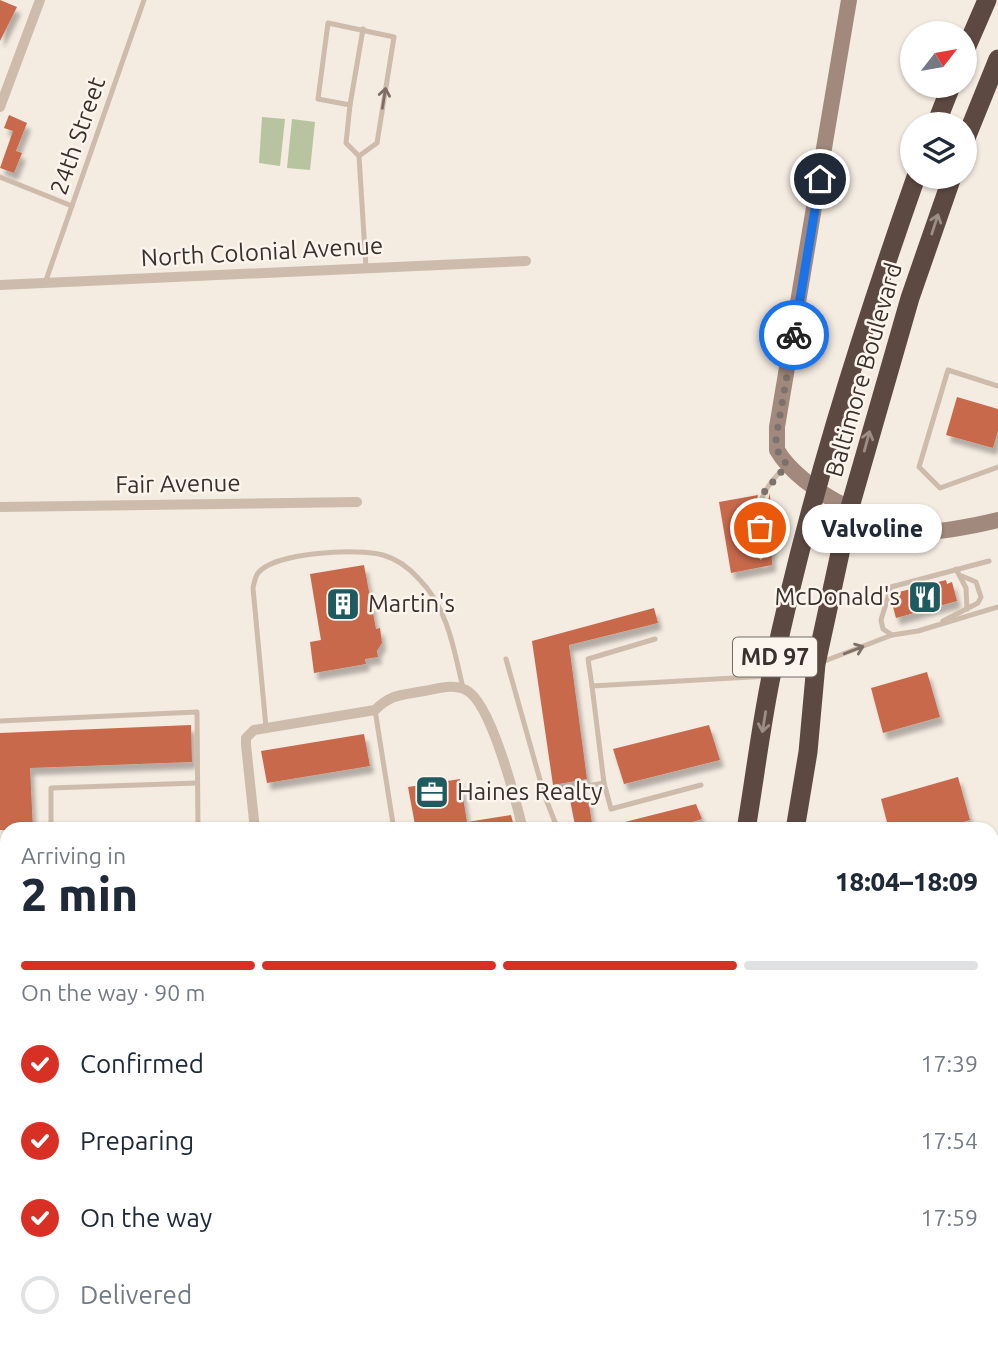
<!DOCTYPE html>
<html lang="en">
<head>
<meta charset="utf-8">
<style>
  body { margin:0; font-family:Ubuntu,sans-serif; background:#f2f2f3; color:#1f2937; height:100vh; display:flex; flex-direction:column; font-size:26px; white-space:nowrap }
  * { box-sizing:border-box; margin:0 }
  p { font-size:23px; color:#747a83 }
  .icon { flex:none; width:38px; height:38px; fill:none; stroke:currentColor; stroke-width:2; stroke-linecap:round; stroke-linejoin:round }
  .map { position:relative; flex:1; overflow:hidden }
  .drawer { position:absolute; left:0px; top:822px; width:999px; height:527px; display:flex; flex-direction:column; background:#fff; border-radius:21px 21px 0 0; box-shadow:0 2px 5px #0004 }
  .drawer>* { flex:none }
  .needle { width:46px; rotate:59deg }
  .buttons { position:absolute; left:900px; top:21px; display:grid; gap:14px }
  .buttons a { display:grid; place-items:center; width:77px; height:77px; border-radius:50%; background:#fff; box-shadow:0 2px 5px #0004; font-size:35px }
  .pin { position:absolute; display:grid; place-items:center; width:60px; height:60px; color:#fff; margin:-30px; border:4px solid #fff; border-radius:50%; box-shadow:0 2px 7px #0007 }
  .courier { position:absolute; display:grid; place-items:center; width:70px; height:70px; margin:-35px; border:5px solid #1a73e8; border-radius:50%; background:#fff; color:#222; box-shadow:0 2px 9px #0007 }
  .bubble { position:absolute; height:49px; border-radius:24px; background:#fff; box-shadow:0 2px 5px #0004; font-size:23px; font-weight:800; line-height:49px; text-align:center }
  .summary em { font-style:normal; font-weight:800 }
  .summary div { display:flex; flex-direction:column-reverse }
  .summary { display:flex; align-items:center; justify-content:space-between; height:119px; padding:0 21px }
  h1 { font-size:46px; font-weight:800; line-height:52px }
  .bar { display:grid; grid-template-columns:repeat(4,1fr); gap:10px 7px; align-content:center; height:84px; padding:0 21px }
  .bar i { height:9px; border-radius:5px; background:#e0e1e3 }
  .bar .active { background:#d93025 }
  .bar p { grid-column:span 4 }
  ol { padding:0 21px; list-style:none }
  li { display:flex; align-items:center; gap:21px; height:77px }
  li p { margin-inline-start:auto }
  li .icon { padding:7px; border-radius:50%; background:#d93025; color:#fff; stroke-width:4 }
  li:last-child { color:#747a83 }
  li i { width:38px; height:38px; border:4px solid #e0e1e3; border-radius:50% }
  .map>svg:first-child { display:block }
</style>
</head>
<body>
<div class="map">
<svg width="998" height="1348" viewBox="0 0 998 1348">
  <defs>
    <filter id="shadow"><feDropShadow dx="4" dy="7" stdDeviation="2" flood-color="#0004"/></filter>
  </defs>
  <rect width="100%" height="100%" fill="#f4ebe1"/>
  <g fill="#b8c4a0">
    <polygon points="262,117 285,119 280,166 259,163"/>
    <polygon points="292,119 315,122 310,170 287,168"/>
  </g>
  <g fill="#c8694b" filter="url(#shadow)">
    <polygon points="0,0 17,7 0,41"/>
    <polygon points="9,115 27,123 16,151 22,153 14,173 0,168 13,131 4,128"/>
    <polygon points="957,397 998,409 998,431 993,448 946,435"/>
    <polygon points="770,493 772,565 731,573 719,502 758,495 754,515 755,555 761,560 765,555 764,516"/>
    <polygon points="364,565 376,629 380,628 382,643 377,651 378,657 365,659 366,664 314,673 310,642 321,640 310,574"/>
    <polygon points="946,580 947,584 952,582 957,601 896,618 892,603 895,599 895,593"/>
    <polygon points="654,608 658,623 569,645 587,779 553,785 532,641"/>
    <polygon points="927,672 940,717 883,733 871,688"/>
    <polygon points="191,725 192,762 30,768 33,830 0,830 0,733"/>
    <polygon points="709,725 720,760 624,784 613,749"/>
    <polygon points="364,734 370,766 267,783 261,751"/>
    <polygon points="958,777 970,820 938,830 889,830 881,799"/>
    <polygon points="460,779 467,822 511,815 515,830 416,830 408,787"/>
    <polygon points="587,791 593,830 576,830 569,795"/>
    <polygon points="696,804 702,819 666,830 609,830 609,826"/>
  </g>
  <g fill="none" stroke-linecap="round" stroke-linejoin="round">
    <g stroke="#cdbbac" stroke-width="5">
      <polyline points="350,105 363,29"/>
      <polyline points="359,156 377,143 394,37 328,23 318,99 350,105 346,143 359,156 366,268"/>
      <polyline points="0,177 72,206"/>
      <polyline points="45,283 144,0"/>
      <polyline points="998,386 948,370 919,467 940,488 998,467"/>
      <path d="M760,555C759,510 752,498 787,465"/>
      <polyline points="956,569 966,588 967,609"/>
      <polyline points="943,621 978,603 981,597 976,582 962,576"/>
      <polyline points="892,635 883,629 881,620 891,587 989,561"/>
      <polyline points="506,659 544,794 604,783"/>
      <polyline points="822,662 892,635 918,631 998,607"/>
      <polyline points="592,686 588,659 655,639"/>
      <polyline points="375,710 394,830"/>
      <polyline points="0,721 197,712 198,830"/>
      <path d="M266,727L253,588C254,583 255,577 258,573C274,552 359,548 383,555C397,559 410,569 419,579C448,608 454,650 463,688"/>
      <polyline points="701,785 611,809 604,783 592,686 767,676"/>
      <polyline points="544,794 558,830"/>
      <polyline points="51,830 51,788 197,783"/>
      <polyline points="0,855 7,855"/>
      <polyline points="992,861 998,860"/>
      <polyline points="992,1000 998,1002"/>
      <polyline points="1,1105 0,1084 7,1084"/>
      <polyline points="0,1106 7,1130"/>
      <polyline points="992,1106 998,1106"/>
      <polyline points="508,1342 511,1348"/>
      <polyline points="544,1348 556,1342"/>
      <polyline points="585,1348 586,1342"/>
      <polyline points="631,1348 631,1342"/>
    </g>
    <g stroke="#cdbbac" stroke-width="10">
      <polyline points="0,107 40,0"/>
      <polyline points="0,285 526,261"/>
      <polyline points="0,507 357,502"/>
      <path d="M255,830L246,745V738L254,730L375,710C391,694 402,695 424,691C437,689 453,683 466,690C491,702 516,801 523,830"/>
      <polyline points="0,894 7,892"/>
      <polyline points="141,1342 143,1348"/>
      <polyline points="906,1348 956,1348"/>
    </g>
    <path stroke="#a18a7d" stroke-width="16" d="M849,0L777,427V450C801,492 887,533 935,531C956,530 977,525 998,520"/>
    <g stroke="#7d675c" stroke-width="18">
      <polyline points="0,1145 7,1147"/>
      <polyline points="0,1163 7,1165"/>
      <polyline points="311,1342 317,1348"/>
      <polyline points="356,1342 365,1348"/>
      <polyline points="423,1348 432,1342"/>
    </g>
    <g stroke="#5c4a42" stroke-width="19">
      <polyline points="964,53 987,0"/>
      <polyline points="936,124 951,86"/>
      <polyline points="964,143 998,59"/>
      <path d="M746,830C755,777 761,724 772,672C807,504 859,339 916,177"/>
      <polyline points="795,830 808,752 816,664 850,507 910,298 952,177"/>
      <polyline points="677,1342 680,1348"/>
      <polyline points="725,1348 726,1342"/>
    </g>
  </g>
  <defs><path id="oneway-shaft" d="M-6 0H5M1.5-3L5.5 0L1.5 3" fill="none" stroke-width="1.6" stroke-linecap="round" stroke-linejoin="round" transform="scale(1.75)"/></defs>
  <g stroke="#7d6f65">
    <use href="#oneway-shaft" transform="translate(384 98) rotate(-81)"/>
    <use href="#oneway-shaft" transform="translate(854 650) rotate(-21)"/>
  </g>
  <g stroke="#9c8e87">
    <use href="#oneway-shaft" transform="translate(935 224) rotate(-72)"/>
    <use href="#oneway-shaft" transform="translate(867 441) rotate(-75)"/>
    <use href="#oneway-shaft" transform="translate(764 722) rotate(99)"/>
  </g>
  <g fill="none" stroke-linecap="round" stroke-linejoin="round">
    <polyline stroke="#7c716b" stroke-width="7" stroke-dasharray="0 12.6" points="760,528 761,496 787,465 777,450 776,438 794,335"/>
    <polyline stroke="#1a73e8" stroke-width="9" points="794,335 820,179"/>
  </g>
  <defs>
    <g id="restaurant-square" transform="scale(1.75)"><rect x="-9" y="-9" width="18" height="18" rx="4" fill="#1f5a5e" stroke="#fbf5ee"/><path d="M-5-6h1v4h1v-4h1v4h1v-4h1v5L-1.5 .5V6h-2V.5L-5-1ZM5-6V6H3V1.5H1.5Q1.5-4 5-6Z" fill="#fff"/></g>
    <g id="building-square" transform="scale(1.75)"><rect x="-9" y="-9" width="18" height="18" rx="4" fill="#1f5a5e" stroke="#fbf5ee"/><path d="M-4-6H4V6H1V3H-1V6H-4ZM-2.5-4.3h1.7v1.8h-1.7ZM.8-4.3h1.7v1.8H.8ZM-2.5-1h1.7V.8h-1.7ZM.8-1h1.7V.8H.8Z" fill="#fff"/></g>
    <g id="office-square" transform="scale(1.75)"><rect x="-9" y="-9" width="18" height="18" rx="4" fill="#1f5a5e" stroke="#fbf5ee"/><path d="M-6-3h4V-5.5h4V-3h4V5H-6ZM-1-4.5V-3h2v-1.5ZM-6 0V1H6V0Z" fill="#fff"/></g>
  </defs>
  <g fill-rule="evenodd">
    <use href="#restaurant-square" x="925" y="597"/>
    <use href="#building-square" x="343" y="604"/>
    <use href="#office-square" x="432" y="792"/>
  </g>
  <g text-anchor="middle" stroke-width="5" stroke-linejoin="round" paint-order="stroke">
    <rect fill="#fbf5ee" stroke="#756b66" stroke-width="2" x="733" y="637.5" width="84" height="39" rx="5"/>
    <g font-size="23" font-weight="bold" fill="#3b302b">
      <text x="775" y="665">MD 97</text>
    </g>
    <g font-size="24" fill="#3b302b" stroke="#fbf5ee">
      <text transform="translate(78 136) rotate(-71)" y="8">24th Street</text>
      <text transform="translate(262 252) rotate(-3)" y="8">North Colonial Avenue</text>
      <text transform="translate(864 370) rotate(-74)" y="8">Baltimore Boulevard</text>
      <text transform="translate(178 484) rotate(-1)" y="8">Fair Avenue</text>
    </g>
    <g font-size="24" fill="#3b302b" stroke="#fbf5ee" text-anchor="start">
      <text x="900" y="605" text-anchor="end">McDonald's</text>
      <text x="368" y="612">Martin's</text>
      <text x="457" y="800">Haines Realty</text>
    </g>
  </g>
</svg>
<div class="buttons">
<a><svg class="needle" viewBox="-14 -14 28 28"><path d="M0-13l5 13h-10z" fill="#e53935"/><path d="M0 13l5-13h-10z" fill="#747a83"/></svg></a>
<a><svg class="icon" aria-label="layers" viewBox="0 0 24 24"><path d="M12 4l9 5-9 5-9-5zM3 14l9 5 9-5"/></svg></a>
</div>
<div class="pin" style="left:760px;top:528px;background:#ea580c"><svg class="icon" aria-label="bag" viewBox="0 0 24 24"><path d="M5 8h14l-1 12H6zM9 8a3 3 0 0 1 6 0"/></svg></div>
<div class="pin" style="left:820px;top:179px;background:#1f2937"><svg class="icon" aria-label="home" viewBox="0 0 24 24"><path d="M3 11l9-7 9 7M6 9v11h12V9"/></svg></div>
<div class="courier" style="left:794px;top:335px"><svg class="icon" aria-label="bike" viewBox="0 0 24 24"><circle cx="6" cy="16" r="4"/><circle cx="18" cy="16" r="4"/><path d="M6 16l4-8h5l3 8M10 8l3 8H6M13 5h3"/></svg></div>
<div class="bubble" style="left:802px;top:504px;width:140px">Valvoline</div>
<section class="drawer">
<div class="summary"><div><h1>2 min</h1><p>Arriving in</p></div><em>18:04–18:09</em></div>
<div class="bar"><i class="active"></i><i class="active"></i><i class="active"></i><i></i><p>On the way · 90 m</p></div>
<ol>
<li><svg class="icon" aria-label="check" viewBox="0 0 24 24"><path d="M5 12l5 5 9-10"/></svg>Confirmed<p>17:39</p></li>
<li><svg class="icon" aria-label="check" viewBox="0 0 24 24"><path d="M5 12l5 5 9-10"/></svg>Preparing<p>17:54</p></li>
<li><svg class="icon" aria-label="check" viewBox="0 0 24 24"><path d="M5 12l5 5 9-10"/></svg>On the way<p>17:59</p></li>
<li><i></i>Delivered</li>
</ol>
</section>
</div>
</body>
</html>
